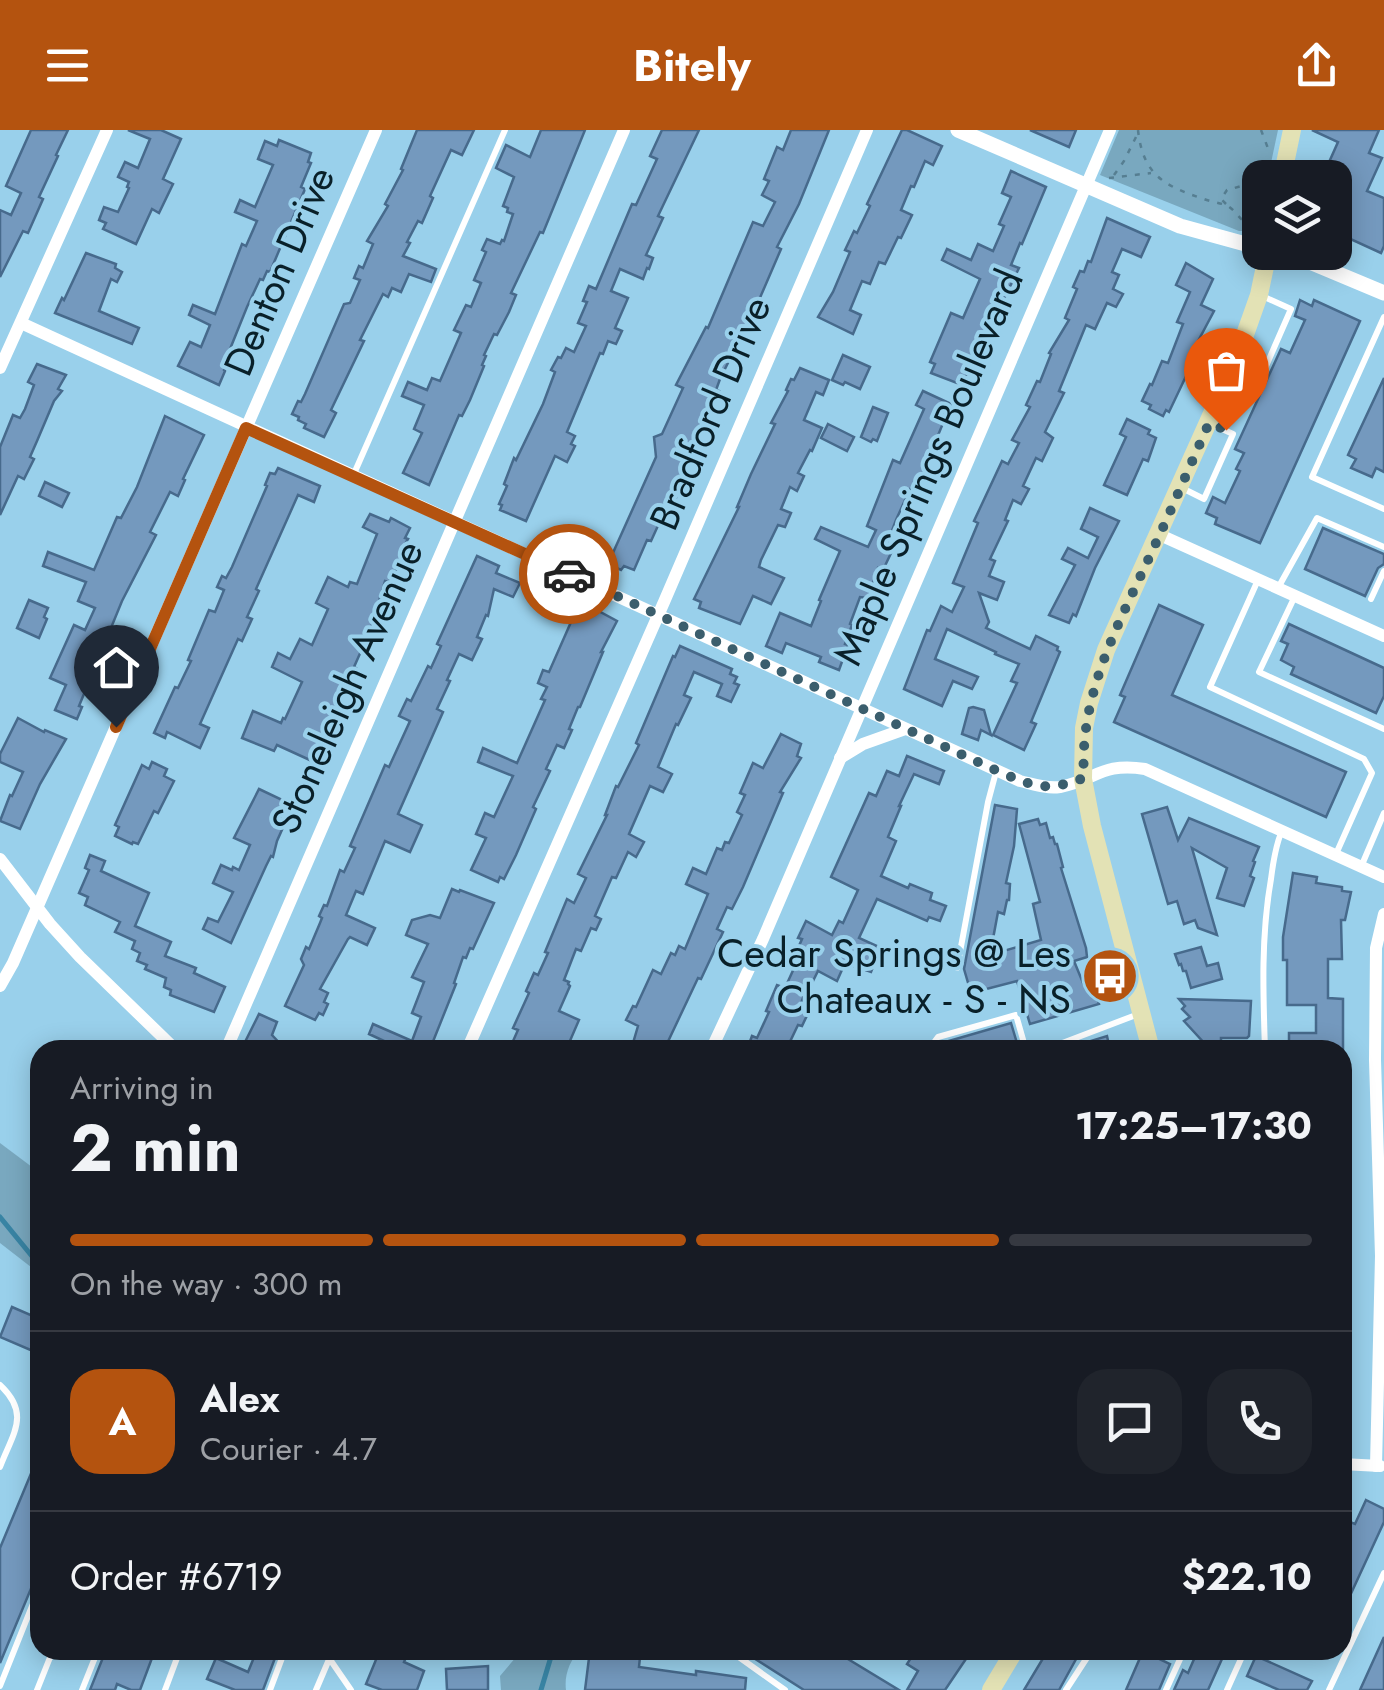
<!DOCTYPE html>
<html lang="en">
<head>
<meta charset="utf-8">
<style>
  body { margin:0; font-family:Jost,sans-serif; background:#20242c; color:#f1f3f6; height:100vh; display:flex; flex-direction:column; font-size:38px; white-space:nowrap }
  * { box-sizing:border-box; margin:0 }
  p { font-size:32px; color:#9ea1a6 }
  .icon { flex:none; width:55px; height:55px; fill:none; stroke:currentColor; stroke-width:2; stroke-linecap:round; stroke-linejoin:round }
  .map { position:relative; flex:1; overflow:hidden }
  .drawer { position:absolute; left:30px; top:910px; width:1322px; height:620px; display:flex; flex-direction:column; background:#171b24; border-radius:30px; box-shadow:0 5px 25px #0003 }
  .drawer>* { flex:none }
  .buttons { position:absolute; left:1242px; top:30px; display:grid; gap:20px }
  .buttons a { display:grid; place-items:center; width:110px; height:110px; border-radius:20px; background:#171b24; box-shadow:0 5px 25px #0003; font-size:50px }
  .pin { position:absolute; display:grid; place-items:center; width:85px; height:85px; color:#fff; margin:-102px -42px; border-radius:50% 50% 50% 0; rotate:-45deg; box-shadow:0 0 10px #0007 }
  .pin .icon { rotate:45deg }
  .courier { position:absolute; display:grid; place-items:center; width:100px; height:100px; margin:-50px; border:8px solid #b4530f; border-radius:50%; background:#fff; color:#222; box-shadow:0 2px 12px #0007 }
  .overview em { font-style:normal; font-weight:700 }
  .overview div { display:flex; flex-direction:column-reverse }
  .overview { display:flex; align-items:center; justify-content:space-between; height:170px; padding:0 40px }
  h1 { font-size:65px; font-weight:700; line-height:75px }
  .bar { display:grid; grid-template-columns:repeat(4,1fr); gap:15px 10px; align-content:center; height:120px; padding:0 40px }
  .bar i { height:12px; border-radius:8px; background:#363941 }
  .bar .active { background:#b4530f }
  .bar p { grid-column:span 4 }
  .line { display:flex; align-items:center; gap:25px; padding:0 40px; border-top:2px solid #363941 }
  .line div { flex:1 }
  .round { display:grid; place-items:center; flex:none; width:105px; height:105px; border-radius:30px; background:#20242c }
  header { display:flex; justify-content:space-between; align-items:center; height:130px; padding:0 40px; background:#b4530f; color:#fff; font-size:45px; font-weight:700 }
  .map>svg:first-child { display:block }
</style>
</head>
<body>
<header><svg class="icon" aria-label="menu" viewBox="0 0 24 24"><path d="M4 6h16M4 12h16M4 18h16"/></svg>Bitely<svg class="icon" aria-label="share" viewBox="0 0 24 24"><path d="M12 15V3M7 8l5-5 5 5M5 13v7h14v-7"/></svg></header>
<div class="map">
<svg width="1384" height="1560" viewBox="0 0 1384 1560">
  <rect width="100%" height="100%" fill="#99d0eb"/>
  <g fill="#79a8bf">
    <polygon points="1119,0 1278,0 1268,47 1260,48 1260,82 1256,97 1248,101 1239,101 1100,45"/>
    <polygon points="0,1013 40,1043 40,1144 0,1113"/>
    <path d="M522,1520H581C570,1529 564,1545 566,1560H501L500,1546Z"/>
  </g>
  <g fill="none" stroke-linecap="round" stroke-linejoin="round">
    <g stroke="#3884a4" stroke-width="5">
      <polyline points="0,1087 40,1136"/>
      <polyline points="541,1560 553,1520"/>
    </g>
  </g>
  <g fill="#7499be" stroke="#476a8c" stroke-width="2.5">
    <polygon points="31,0 68,0 56,25 58,26 39,67 43,69 28,103 23,101 0,147 0,80 11,85 21,63 6,56"/>
    <polygon points="128,0 161,0 181,9 163,49 173,54 159,83 152,79 136,114 103,99 106,93 99,90 104,77 118,82 129,58 127,57 129,52 118,47 125,32 138,38 150,9"/>
    <polygon points="417,0 474,0 462,25 451,20 430,66 433,68 422,93 418,91 407,112 410,113 403,126 436,139 431,152 409,144 401,162 392,158 388,167 383,164 360,210 364,211 331,280 336,283 324,307 304,298 306,294 298,290 299,287 292,284 298,271 301,272 305,264 344,174 350,173 360,150 354,148 359,136 363,138 373,114 367,111 388,76 385,74 403,40 401,39"/>
    <polygon points="541,0 585,0 543,103 540,102 511,163 516,165 509,182 497,205 494,204 484,225 486,226 482,235 484,236 470,270 462,286 459,285 429,355 403,343 422,303 414,299 424,275 402,266 408,252 427,260 432,248 440,251 461,203 454,200 466,175 471,177 481,153 474,150 486,122 482,120 487,109 500,114 502,110 504,111 513,84 507,82 508,78 503,76 514,47 496,38 506,15 530,27"/>
    <polygon points="662,0 699,0 658,86 663,88 646,125 653,128 649,139 647,138 643,149 620,139 611,161 628,168 615,198 622,201 616,214 608,211 603,224 600,223 567,302 575,306 571,314 575,316 567,332 555,326 526,391 500,380 502,375 499,374 507,356 504,354 514,328 516,330 543,274 555,242 551,240 558,227 561,228 566,218 574,222 586,196 578,193 587,172 583,171 589,156 596,159 632,74 636,75 657,29 650,26"/>
    <polygon points="791,0 829,0 799,74 777,117 781,119 759,170 720,249 716,260 719,261 714,272 711,271 700,296 703,297 690,325 693,326 678,357 680,358 671,380 666,378 651,411 647,410 634,440 624,436 621,440 608,434 656,327 654,307 662,304 683,258 676,255 706,197 708,198 753,92 763,96 775,72 762,65 769,51 764,49 777,17 783,20"/>
    <polygon points="902,0 907,0 942,16 933,35 925,31 914,57 911,56 901,80 912,85 901,108 898,107 885,134 879,132 870,154 862,151 850,180 861,185 853,204 818,187 833,162 850,122 845,120 854,101 857,103 870,76 867,74"/>
    <polygon points="1030,0 1076,0 1069,17"/>
    <polygon points="1312,0 1379,0 1369,23 1382,28 1367,61 1384,68 1384,116 1381,123 1335,102 1335,48 1322,48 1338,12"/>
    <polygon points="279,10 311,23 308,32 311,33 301,57 305,59 270,142 267,141 263,150 260,149 247,177 224,234 226,235 224,240 225,241 219,255 178,236 190,212 201,217 210,195 189,185 193,175 215,184 242,114 246,116 257,91 235,82 240,70 255,77 273,35 258,29 265,11 277,16"/>
    <polygon points="1011,41 1046,57 1022,114 1020,113 1011,135 1019,138 999,179 995,177 962,255 931,243 935,234 930,232 951,183 963,188 980,149 942,130 947,119 971,130 978,114 993,121 1004,96 999,94 1011,67 1002,63"/>
    <polygon points="1107,88 1150,107 1141,127 1122,119 1112,142 1119,145 1113,159 1123,164 1116,177 1107,173 1095,199 1086,195 1059,261 1064,263 1045,302 1053,308 1042,331 1036,328 1023,356 1029,359 1021,374 1013,370 1005,390 1008,391 990,429 995,431 989,446 1004,452 997,470 979,463 989,492 986,498 1030,519 1036,506 1058,517 1057,520 1060,522 1031,592 1036,594 1024,620 993,605 1017,553 1011,551 1019,534 995,524 996,522 947,499 935,529 978,547 972,559 953,551 942,576 904,559 927,500 930,501 941,476 952,482 964,457 953,453 978,393 974,391 1002,331 1008,334 1019,313 1012,310 1030,277 1026,275 1037,251 1040,252 1051,224 1049,223 1069,190 1065,188 1077,159 1073,157 1080,141 1084,142 1088,131 1091,132"/>
    <polygon points="86,123 116,134 115,138 122,142 117,152 111,149 99,181 139,198 132,214 55,183 62,168 64,170"/>
    <polygon points="1186,133 1213,149 1201,175 1214,181 1196,215 1187,244 1169,282 1166,280 1163,286 1149,279 1151,275 1142,271 1150,254 1152,255 1162,231 1168,233 1183,194 1177,192 1190,162 1176,155"/>
    <polygon points="1300,170 1312,176 1314,170 1360,191 1260,413 1215,394 1217,388 1206,383 1213,367 1225,373 1240,341 1236,339 1244,323 1235,319 1281,219 1290,223 1305,190 1295,186"/>
    <polygon points="843,225 870,237 860,259 845,252 843,255 832,250"/>
    <polygon points="37,234 66,245 58,259 62,261 54,271 37,311 30,327 34,329 24,349 18,346 0,385 0,317 13,285 20,288 25,279 34,255 28,252"/>
    <polygon points="800,238 829,250 823,265 816,262 804,290 822,298 812,321 810,320 798,343 804,346 797,361 790,357 781,379 791,383 785,397 778,395 761,430 759,437 784,448 771,474 753,466 740,494 699,478 701,472 694,469 739,377 737,377 751,344 775,294 771,293 788,261 786,260 791,249 794,250"/>
    <polygon points="1384,248 1384,342 1376,338 1372,347 1351,338 1356,329 1348,325"/>
    <polygon points="923,261 951,274 915,361 910,359 896,390 887,414 890,415 888,419 892,421 883,440 878,438 868,468 860,467 850,494 852,495 845,514 848,515 839,540 819,532 821,527 786,513 782,523 766,516 780,483 811,496 821,471 819,470 840,421 815,409 821,397 868,417 876,400 867,396 893,330 900,333 924,279 916,275"/>
    <polygon points="873,277 888,283 877,311 873,309 871,312 861,307"/>
    <polygon points="165,286 204,305 183,349 185,350 178,366 170,362 150,402 156,405 122,471 79,576 82,577 77,589 55,580 66,555 50,548 74,495 85,500 95,478 78,471 86,452 43,436 48,422 94,440 117,387 121,388 137,357"/>
    <polygon points="1127,289 1150,300 1148,304 1156,308 1148,331 1143,329 1127,365 1104,355 1126,307 1120,304"/>
    <polygon points="828,294 854,307 847,321 821,308"/>
    <polygon points="278,338 320,356 314,372 298,365 256,459 259,461 247,487 252,489 242,511 238,509 200,594 209,598 200,618 167,602 165,608 154,603 175,557 178,558 191,531 188,530 209,480 215,482 224,460 217,457 222,446 226,448 232,437 267,356 265,355 270,343 275,344"/>
    <polygon points="45,352 69,363 62,377 39,366"/>
    <polygon points="1090,378 1119,391 1095,438 1076,486 1073,484 1069,493 1049,485 1075,435 1062,429 1068,418 1088,428 1098,407 1081,399"/>
    <polygon points="370,384 389,392 391,388 410,398 405,408 408,409 405,414 408,415 395,442 393,442 389,452 385,451 370,501 354,537 356,538 312,631 277,615 274,621 242,608 253,581 281,593 283,588 285,589 302,552 272,537 278,523 290,529 300,509 312,515 328,479 316,473 328,447 348,457 350,452 357,454 377,404 363,397"/>
    <polygon points="1323,398 1384,424 1384,434 1378,438 1365,466 1305,439"/>
    <polygon points="477,426 499,436 496,443 520,453 513,467 494,459 488,486 486,485 477,507 482,509 472,530 459,524 447,550 450,551 437,579 443,582 398,684 422,695 410,722 385,711 363,764 356,761 346,785 375,798 367,815 350,807 348,809 320,859 328,863 324,872 328,874 323,885 319,883 315,890 285,876 304,835 301,829 306,817 309,819 320,793 322,788 319,786 324,775 327,776 340,740 344,742 355,718 350,716 385,635 389,637 410,591 399,586 407,569 411,571 428,536 431,538 441,516 437,514"/>
    <polygon points="29,470 48,478 44,487 47,489 39,508 17,498"/>
    <polygon points="568,473 587,484 591,477 617,491 601,522 603,522 580,577 578,577 569,599 572,600 564,618 557,615 546,639 550,641 533,677 536,679 516,725 504,749 500,747 498,752 471,740 486,708 476,704 485,683 494,687 513,646 478,632 483,618 517,633 545,570 541,569 547,557 538,553 543,540 549,542 571,492 561,487"/>
    <polygon points="1159,475 1203,495 1172,565 1346,642 1326,687 1114,592 1125,567 1120,565"/>
    <polygon points="1289,494 1384,538 1384,566 1376,583 1291,544 1294,537 1281,530 1288,514 1281,511"/>
    <polygon points="680,516 732,539 730,544 737,547 734,553 739,555 731,572 717,566 722,554 694,542 684,565 691,568 678,595 676,594 658,637 672,644 663,662 650,656 629,704 644,712 636,727 628,722 616,748 612,747 595,786 601,789 596,800 591,798 581,821 576,819 564,850 569,852 568,854 570,856 559,881 579,890 566,920 509,920 518,900 513,898 529,863 526,861 534,843 538,845 548,823 545,822 567,769 574,773 586,748 578,744 607,685 605,685 616,656 618,657 639,615 636,613 673,526 675,527"/>
    <polygon points="973,577 984,580 991,605 981,600 978,610 962,604 969,578"/>
    <polygon points="18,588 44,602 45,600 66,609 40,654 20,699 0,691 10,665 12,666 23,642 0,632 0,624"/>
    <polygon points="781,604 801,614 797,626 801,628 780,662 783,663 743,757 732,779 727,777 717,799 723,802 701,849 698,848 664,920 631,920 638,896 626,890 633,876 636,877 653,840 661,844 671,823 675,825 679,816 685,819 708,764 686,754 693,738 706,744 717,718 722,720 725,712 729,713 742,685 737,682 745,665 740,663 753,633 763,638"/>
    <polygon points="907,626 944,641 939,654 914,644 899,676 901,676 888,707 896,711 881,746 908,758 910,754 932,763 930,770 946,776 940,791 929,787 927,791 877,769 859,808 881,818 871,842 845,833 837,851 818,841 813,851 810,850 801,873 811,877 802,896 798,895 786,920 751,920 748,917 752,906 757,908 769,882 766,881 777,855 785,858 795,836 791,834 802,809 798,808 806,791 832,805 839,791 843,793 858,760 831,747 869,663 876,666 887,641 899,646"/>
    <polygon points="152,632 167,639 164,646 174,651 158,683 154,681 138,714 133,712 132,714 115,706 119,697 115,695 142,635 149,639"/>
    <polygon points="259,659 293,675 277,711 273,727 271,726 266,736 231,813 203,799 208,788 218,792 233,762 213,753 221,735 232,740 233,737 239,740 250,715 234,708"/>
    <polygon points="995,675 1017,679 1014,716 1006,753 1010,754 1009,770 1007,770 1004,784 998,782 990,825 1041,810 1033,774 1040,772 1019,694 1038,689 1040,695 1046,693 1050,708 1053,707 1055,714 1057,714 1063,737 1061,738 1086,818 1087,827 1074,831 1083,853 1092,850 1099,874 1030,894 1017,851 971,863 964,839"/>
    <polygon points="1167,677 1178,710 1189,688 1259,717 1253,731 1255,732 1250,746 1254,748 1244,776 1217,768 1227,738 1192,718 1217,805 1198,798 1195,790 1184,794 1177,771 1168,774 1142,684"/>
    <polygon points="90,725 105,731 101,741 149,763 135,796 171,812 165,826 196,838 194,843 225,857 214,882 170,865 171,860 164,857 166,848 145,839 147,835 137,831 140,823 132,819 135,811 115,802 120,792 85,775 88,767 79,763 89,740 85,738"/>
    <polygon points="1293,743 1317,747 1316,753 1342,757 1342,761 1351,762 1345,790 1341,790 1342,829 1328,829 1328,868 1343,869 1343,920 1289,920 1289,903 1316,903 1316,875 1287,875 1287,830 1283,830 1283,807"/>
    <polygon points="452,759 459,762 460,760 494,773 473,819 470,818 466,828 463,827 454,853 456,854 430,919 433,920 395,920 397,917 369,904 373,894 412,911 421,887 412,883 424,852 412,847 428,814 406,805 412,790 430,785 440,788"/>
    <polygon points="1201,817 1207,836 1218,833 1222,849 1191,858 1186,841 1183,841 1181,834 1179,835 1175,824"/>
    <polygon points="1179,869 1251,871 1249,906 1247,908 1221,908 1221,920 1206,920 1206,915 1184,891 1190,887 1182,879 1185,876"/>
    <polygon points="259,884 277,892 272,905 286,920 241,920"/>
    <polygon points="1011,893 1019,920 942,920 942,913"/>
    <polygon points="1107,906 1110,920 1072,920 1071,917"/>
    <polygon points="12,1177 40,1189 40,1224 0,1207"/>
    <polygon points="40,1322 40,1437 0,1533 0,1418"/>
    <polygon points="1366,1370 1384,1379 1384,1392 1342,1483 1342,1389 1355,1394"/>
    <polygon points="1384,1507 1384,1560 1360,1560"/>
    <polygon points="106,1520 155,1520 140,1560 131,1560 117,1554 115,1560 90,1560"/>
    <polygon points="257,1520 278,1520 263,1560 235,1560 207,1549 216,1528 248,1542"/>
    <polygon points="380,1520 409,1520 404,1532 424,1541 417,1560 382,1560 366,1554"/>
    <polygon points="590,1520 606,1520 606,1523 640,1527 639,1537 696,1545 696,1541 746,1548 745,1560 585,1560"/>
    <polygon points="741,1520 833,1520 899,1560 804,1560"/>
    <polygon points="916,1520 972,1520 945,1560 907,1560 918,1541 907,1534"/>
    <polygon points="1048,1520 1081,1520 1059,1560 1024,1560"/>
    <polygon points="1198,1520 1226,1520 1208,1560 1174,1560 1183,1540 1188,1543"/>
    <polygon points="1143,1521 1170,1534 1159,1560 1126,1560"/>
    <polygon points="1256,1526 1312,1551 1307,1560 1279,1560 1247,1546"/>
    <polygon points="488,1536 488,1560 447,1560 446,1539"/>
  </g>
  <g fill="none" stroke-linecap="round" stroke-linejoin="round">
    <g stroke="#567e91" stroke-width="2.5" stroke-dasharray="5 8" stroke-linecap="butt">
      <path d="M1138,0C1143,45 1164,56 1204,69C1211,72 1222,73 1228,76C1237,82 1241,92 1252,97L1256,89L1260,70"/>
      <polyline points="1261,0 1269,21"/>
      <polyline points="1114,45 1124,31 1137,5"/>
      <polyline points="1109,48 1151,43"/>
      <polyline points="1226,74 1221,69 1227,60 1260,51"/>
    </g>
    <g stroke="#fff" stroke-width="6">
      <polyline points="1384,187 1312,347 1384,379"/>
      <polyline points="1238,231 1263,243 1291,179 1260,165"/>
      <polyline points="353,346 505,0"/>
      <polyline points="1182,358 1204,369 1233,304 1209,293"/>
      <polyline points="1258,450 1210,557 1364,629 1372,643 1336,724"/>
      <polyline points="1278,458 1317,388 1384,417"/>
      <polyline points="1295,466 1259,542 1384,599"/>
      <polyline points="1371,469 1384,441"/>
      <polyline points="1361,737 1384,683"/>
      <polyline points="957,838 988,672 996,642"/>
      <polyline points="935,920 935,911 938,907 1016,885 1026,920"/>
      <polyline points="1044,920 1136,885"/>
      <path d="M1265,920C1263,862 1261,806 1271,749C1273,733 1275,718 1281,703"/>
      <path d="M0,1255C31,1284 13,1303 0,1337"/>
      <polyline points="729,1520 785,1560"/>
      <polyline points="329,1528 351,1560"/>
      <polyline points="0,1556 40,1456"/>
      <polyline points="37,1560 53,1520"/>
      <polyline points="82,1560 98,1520"/>
      <polyline points="165,1560 180,1520"/>
      <polyline points="270,1560 285,1520"/>
      <polyline points="316,1560 333,1520"/>
      <polyline points="1066,1560 1092,1520"/>
      <polyline points="1166,1560 1181,1527 1177,1520"/>
      <polyline points="1227,1560 1245,1520"/>
      <polyline points="1329,1560 1384,1443"/>
    </g>
    <g stroke="#fff" stroke-width="12">
      <path d="M21,193L1020,651C1033,654 1046,659 1060,657C1096,650 1102,632 1145,639L1384,747"/>
      <polyline points="0,238 107,0"/>
      <polyline points="1160,405 1384,506"/>
      <polyline points="840,628 863,614 905,599"/>
      <polyline points="0,729 50,794 80,827 176,920"/>
      <polyline points="0,856 13,833 376,0"/>
      <polyline points="226,920 624,0"/>
      <polyline points="467,920 664,472 867,0"/>
      <polyline points="711,920 763,809 1110,0"/>
      <polyline points="1342,1334 1380,1336"/>
      <polyline points="1376,1336 1381,1126 1375,930 1376,818 1384,784"/>
    </g>
    <g stroke="#fff" stroke-width="15">
      <polyline points="958,0 1180,96 1260,118"/>
      <polyline points="1279,122 1298,127 1384,163"/>
    </g>
    <g stroke="#e3e2b5" stroke-width="18">
      <polyline points="1282,48 1292,0"/>
      <polyline points="1151,920 1092,696 1083,649 1084,598 1089,573 1106,520 1236,230 1259,165 1268,122"/>
      <polyline points="991,1560 1015,1520"/>
    </g>
  </g>
  <g fill="none" stroke-linecap="round" stroke-linejoin="round">
    <path stroke="#3b5e6d" stroke-width="10" stroke-dasharray="0 18" d="M569,444L1002,643C1037,658 1048,661 1084,648C1079,567 1116,499 1149,428C1170,383 1189,338 1209,293L1226,300"/>
    <polyline stroke="#b4530f" stroke-width="12" points="116,597 246,298 569,444"/>
  </g>
  <defs>
    <g id="bus-disc" transform="scale(2.875)"><circle r="9.5" fill="#b4530f" stroke="#99d0eb"/><path d="M-5-6H5V4H4V6H2V4H-2V6H-4V4H-5ZM-3.5-4V0h7V-4ZM-3.5 1.2v1.5H-2V1.2ZM2 1.2v1.5H3.5V1.2Z" fill="#fff"/></g>
  </defs>
  <g fill-rule="evenodd">
    <use href="#bus-disc" x="1110" y="846"/>
  </g>
  <g text-anchor="middle" stroke-width="8" stroke-linejoin="round" paint-order="stroke">
    <g font-size="40" fill="#092029" stroke="#99d0eb">
      <text transform="translate(279 141) rotate(-67)" y="14">Denton Drive</text>
      <text transform="translate(710 283) rotate(-67)" y="14">Bradford Drive</text>
      <text transform="translate(928 337) rotate(-67)" y="14">Maple Springs Boulevard</text>
      <text transform="translate(347 557) rotate(-66)" y="14">Stoneleigh Avenue</text>
    </g>
    <g font-size="40" fill="#092029" stroke="#99d0eb" text-anchor="end">
      <text x="1071" y="837">Cedar Springs @ Les<tspan x="1071" dy="46">Chateaux - S - NS</tspan></text>
    </g>
  </g>
</svg>
<div class="buttons">
<a><svg class="icon" aria-label="layers" viewBox="0 0 24 24"><path d="M12 4l9 5-9 5-9-5zM3 14l9 5 9-5"/></svg></a>
</div>
<div class="pin" style="left:1226px;top:300px;background:#ea580c"><svg class="icon" aria-label="bag" viewBox="0 0 24 24"><path d="M5 8h14l-1 12H6zM9 8a3 3 0 0 1 6 0"/></svg></div>
<div class="pin" style="left:116px;top:597px;background:#1f2937"><svg class="icon" aria-label="home" viewBox="0 0 24 24"><path d="M3 11l9-7 9 7M6 9v11h12V9"/></svg></div>
<div class="courier" style="left:569px;top:444px"><svg class="icon" aria-label="car" viewBox="0 0 24 24"><path d="M5 17H2v-5l4-1 3-4h7l3 4 3 1v5h-3M9 17h6M6 11h13"/><circle cx="7" cy="17" r="2"/><circle cx="17" cy="17" r="2"/></svg></div>
<section class="drawer">
<div class="overview"><div><h1>2 min</h1><p>Arriving in</p></div><em>17:25–17:30</em></div>
<div class="bar"><i class="active"></i><i class="active"></i><i class="active"></i><i></i><p>On the way · 300 m</p></div>
<div class="line" style="height:180px"><b class="round" style="background:#b4530f;color:#fff">A</b><div><b>Alex</b><p>Courier · 4.7</p></div><a class="round"><svg class="icon" aria-label="chat" viewBox="0 0 24 24"><path d="M4 5h16v11H9l-5 4z"/></svg></a><a class="round"><svg class="icon" aria-label="phone" viewBox="0 0 24 24"><path d="M5 4h4l2 5-3 2q2 4 5 5l2-3 5 2v4C11 20 4 13 5 4z"/></svg></a></div>
<div class="line" style="height:130px"><div>Order #6719</div><b>$22.10</b></div>
</section>
</div>
</body>
</html>
